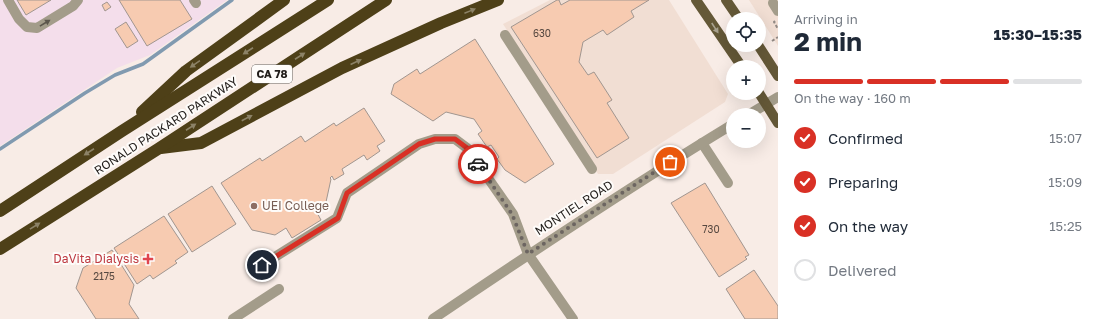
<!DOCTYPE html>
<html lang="en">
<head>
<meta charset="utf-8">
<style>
  body { margin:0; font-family:"Golos Text",sans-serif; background:#f2f2f3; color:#1f2937; height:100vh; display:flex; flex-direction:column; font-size:15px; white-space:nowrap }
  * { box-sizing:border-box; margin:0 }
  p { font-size:13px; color:#747a83 }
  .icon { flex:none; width:22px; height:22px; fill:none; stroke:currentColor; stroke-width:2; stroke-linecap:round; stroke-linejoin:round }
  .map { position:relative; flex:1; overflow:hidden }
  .side { display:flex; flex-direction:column; background:#fff; width:320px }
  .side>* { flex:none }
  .buttons { position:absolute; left:726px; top:12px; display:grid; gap:8px }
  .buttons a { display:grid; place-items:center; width:40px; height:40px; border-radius:50%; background:#fff; box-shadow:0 4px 16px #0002; font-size:20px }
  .pin { position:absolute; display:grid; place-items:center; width:34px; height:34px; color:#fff; margin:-17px; border:2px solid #fff; border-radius:50%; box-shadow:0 1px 4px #0007 }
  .courier { position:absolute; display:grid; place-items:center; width:40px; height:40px; margin:-20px; border:3px solid #d93025; border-radius:50%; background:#fff; color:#222; box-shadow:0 1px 5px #0007 }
  .overview em { font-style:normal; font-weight:700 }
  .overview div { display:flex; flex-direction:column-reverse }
  .overview { display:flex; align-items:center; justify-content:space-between; height:68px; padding:0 16px }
  h1 { font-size:26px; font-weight:700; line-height:30px }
  .bar { display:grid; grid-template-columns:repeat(4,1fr); gap:6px 4px; align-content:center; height:48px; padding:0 16px }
  .bar i { height:5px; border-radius:3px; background:#e0e1e3 }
  .bar .current { background:#d93025 }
  .bar p { grid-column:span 4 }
  ol { padding:0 16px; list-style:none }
  li { display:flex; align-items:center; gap:12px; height:44px }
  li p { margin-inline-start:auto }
  li .icon { padding:4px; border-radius:50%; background:#d93025; color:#fff; stroke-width:4 }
  li:last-child { color:#747a83 }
  li i { width:22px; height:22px; border:2px solid #e0e1e3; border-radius:50% }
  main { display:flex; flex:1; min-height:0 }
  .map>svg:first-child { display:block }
</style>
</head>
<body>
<main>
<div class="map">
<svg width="778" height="319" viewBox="0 0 778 319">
  <rect width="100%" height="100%" fill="#f8ece6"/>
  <g fill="#f1ded3">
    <polygon points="550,0 669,0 728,94 725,102 613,174 598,174 503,24"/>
    <polygon points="749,0 778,0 778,46"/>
  </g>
  <polygon fill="#f4deeb" points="0,0 227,0 150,55 117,68 0,146"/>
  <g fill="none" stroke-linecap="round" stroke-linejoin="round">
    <polyline stroke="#819ab0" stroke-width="3.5" points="0,149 85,93 115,75 143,64 232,0"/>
  </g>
  <g fill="#f7cbb1" stroke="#a19690">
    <polygon points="17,0 51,0 26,15"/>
    <polygon points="119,0 180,0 192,19 147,46"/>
    <polygon points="557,0 559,0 561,5 570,0 649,0 631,11 634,17 607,35 603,30 583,42 579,62 588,75 594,72 612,100 607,103 629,138 597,158 511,27"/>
    <polygon points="107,2 111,7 105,11 102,5"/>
    <polygon points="126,22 138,41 127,48 115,29"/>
    <polygon points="475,39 554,164 525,183 505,170 497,159 499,157 491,145 487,147 478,134 482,131 474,119 446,112 433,121 391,94 394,84 417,69 420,74"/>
    <polygon points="364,108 385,141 377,146 380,151 367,160 364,155 342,169 344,174 334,180 332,176 330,178 331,179 326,202 315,209 321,220 292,238 286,228 275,235 252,230 221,183 260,158 262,161 301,136 305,142 334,123 336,126"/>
    <polygon points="705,183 749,255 745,257 747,259 719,277 671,203"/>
    <polygon points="212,186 236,224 192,252 168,214"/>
    <polygon points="164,216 188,252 175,261 177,263 153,279 150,275 137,284 114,248"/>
    <polygon points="112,250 134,285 129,304 139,319 96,319 76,288 83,268"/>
    <polygon points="754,270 778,306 778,319 745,319 726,289"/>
  </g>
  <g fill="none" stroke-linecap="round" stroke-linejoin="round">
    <g stroke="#928a85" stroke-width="2" stroke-dasharray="3 2" stroke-linecap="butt">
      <polyline points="775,21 774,22 778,29"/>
      <polyline points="772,41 778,37"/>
    </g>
    <g stroke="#a39c8a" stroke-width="10">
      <polyline points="8,0 19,19 27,27 37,28 73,6 78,0"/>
      <polyline points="194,0 196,3"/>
      <polyline points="773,3 778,11"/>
      <polyline points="505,35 592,169"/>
      <polyline points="748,115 778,97"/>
      <polyline points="702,143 728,183"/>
      <polyline points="262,265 337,218 347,193 419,144 435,139 455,139 467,148 513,214 528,254 573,319"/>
      <polyline points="233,319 279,289"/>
      <path d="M433,319C532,252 631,186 733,124"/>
    </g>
    <g stroke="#645837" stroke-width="10">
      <polyline points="696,0 742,67"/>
      <polyline points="726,0 739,19"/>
      <polyline points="758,45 778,76"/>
      <polyline points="759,93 778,123"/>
    </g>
    <g stroke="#4e4018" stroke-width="12">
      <polyline points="142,112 186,71 284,0"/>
      <polyline points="161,148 201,143 342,68 441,23 498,0"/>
      <polyline points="0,211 122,131 328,0"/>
      <polyline points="0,249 158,149 386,0"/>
    </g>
  </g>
  <defs><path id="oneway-solid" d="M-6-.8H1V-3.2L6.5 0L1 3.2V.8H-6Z"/></defs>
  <g fill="#8c8267">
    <use href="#oneway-solid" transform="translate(470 11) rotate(-22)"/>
    <use href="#oneway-solid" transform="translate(248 51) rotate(147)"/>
    <use href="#oneway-solid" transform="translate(300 56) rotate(-33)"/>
    <use href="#oneway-solid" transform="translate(356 62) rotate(-25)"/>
    <use href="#oneway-solid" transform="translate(195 64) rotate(145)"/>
    <use href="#oneway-solid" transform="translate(247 118) rotate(-28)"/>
    <use href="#oneway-solid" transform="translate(191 127) rotate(-33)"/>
    <use href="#oneway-solid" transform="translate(89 152) rotate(147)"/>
    <use href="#oneway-solid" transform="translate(35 226) rotate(-32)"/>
  </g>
  <use fill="#5c564c" href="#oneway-solid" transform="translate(45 23) rotate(-31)"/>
  <use fill="#a9a28f" href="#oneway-solid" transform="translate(715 28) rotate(57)"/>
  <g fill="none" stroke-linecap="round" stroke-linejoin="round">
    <polyline stroke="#6c6561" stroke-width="4" stroke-dasharray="0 7.2" points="478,164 512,214 528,254 670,162"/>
    <polyline stroke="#d93025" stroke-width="5" points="262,265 338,218 347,193 419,144 435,139 455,139 467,148 478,164"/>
  </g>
  <circle fill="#8d6e63" stroke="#fefcfa" stroke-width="1.5" cx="254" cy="206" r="4"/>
  <path fill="#e0444e" stroke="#fefcfa" stroke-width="1.5" d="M146 253h4v4h4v4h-4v4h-4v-4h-4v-4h4z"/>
  <g text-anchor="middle" stroke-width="4" stroke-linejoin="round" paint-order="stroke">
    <g font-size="10" fill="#564840">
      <text x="542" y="37">630</text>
      <text x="711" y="233">730</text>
      <text x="104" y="280">2175</text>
    </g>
    <rect fill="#fefcfa" stroke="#63605d" stroke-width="1" x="252" y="65" width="40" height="18" rx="3"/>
    <g font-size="11" font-weight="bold" fill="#211d1a">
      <text x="272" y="78">CA 78</text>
    </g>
    <g font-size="12" fill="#211d1a" stroke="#fefcfa">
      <text transform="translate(166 126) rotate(-33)" y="4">RONALD PACKARD PARKWAY</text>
      <text transform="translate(574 208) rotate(-33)" y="4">MONTIEL ROAD</text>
    </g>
    <g font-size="12" fill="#785e54" stroke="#fefcfa" text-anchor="start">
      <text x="262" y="210">UEI College</text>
    </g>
    <g font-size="12" fill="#be3a42" stroke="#fefcfa" text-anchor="end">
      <text x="139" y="263">DaVita Dialysis</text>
    </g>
  </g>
</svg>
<div class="buttons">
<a><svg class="icon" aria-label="locate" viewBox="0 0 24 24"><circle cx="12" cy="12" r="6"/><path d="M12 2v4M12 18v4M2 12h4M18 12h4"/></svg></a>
<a>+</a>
<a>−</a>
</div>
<div class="pin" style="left:670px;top:162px;background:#ea580c"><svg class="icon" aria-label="bag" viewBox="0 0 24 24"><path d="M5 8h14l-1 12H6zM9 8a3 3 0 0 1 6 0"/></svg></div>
<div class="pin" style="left:262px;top:265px;background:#1f2937"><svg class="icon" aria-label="home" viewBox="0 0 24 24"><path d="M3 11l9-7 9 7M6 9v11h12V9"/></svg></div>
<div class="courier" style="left:478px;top:164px"><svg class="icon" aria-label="car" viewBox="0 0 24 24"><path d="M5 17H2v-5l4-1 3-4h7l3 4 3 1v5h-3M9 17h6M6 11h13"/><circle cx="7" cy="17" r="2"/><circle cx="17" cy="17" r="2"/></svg></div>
</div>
<section class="side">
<div class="overview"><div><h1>2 min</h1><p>Arriving in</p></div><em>15:30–15:35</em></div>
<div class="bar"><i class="current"></i><i class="current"></i><i class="current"></i><i></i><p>On the way · 160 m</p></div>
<ol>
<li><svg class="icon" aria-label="check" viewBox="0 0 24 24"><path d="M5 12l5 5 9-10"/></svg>Confirmed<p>15:07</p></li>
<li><svg class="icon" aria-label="check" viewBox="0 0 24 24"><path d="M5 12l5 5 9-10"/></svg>Preparing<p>15:09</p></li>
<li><svg class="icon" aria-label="check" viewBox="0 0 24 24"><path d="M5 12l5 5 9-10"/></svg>On the way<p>15:25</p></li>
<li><i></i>Delivered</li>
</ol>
</section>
</main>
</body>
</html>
